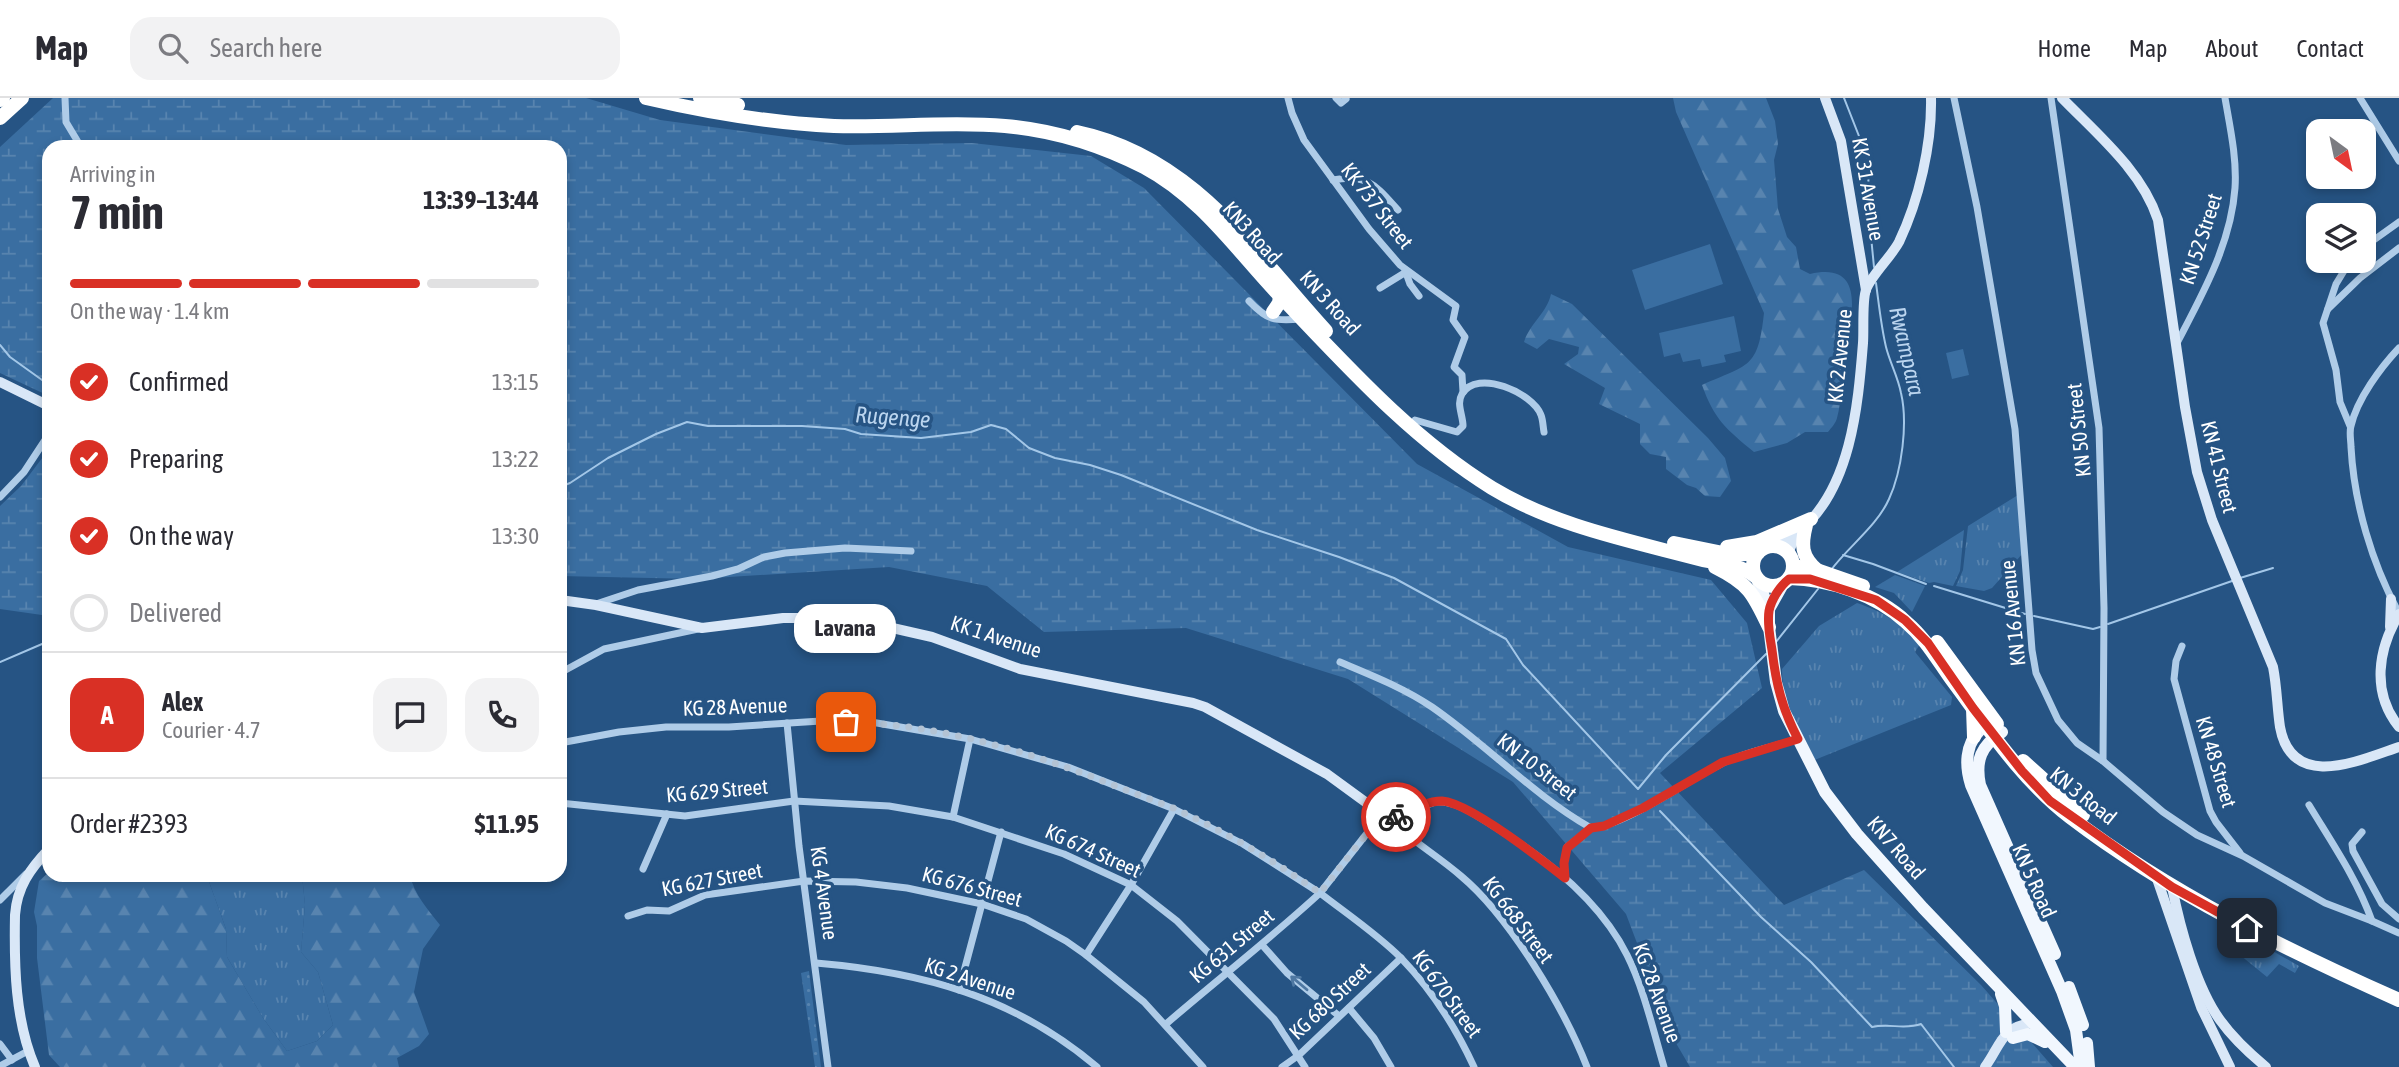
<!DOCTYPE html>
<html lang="en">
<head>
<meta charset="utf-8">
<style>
  body { margin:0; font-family:"Asap Condensed",sans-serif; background:#f2f2f3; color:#2b2b33; height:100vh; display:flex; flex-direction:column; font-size:26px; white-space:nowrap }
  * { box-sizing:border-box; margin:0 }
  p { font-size:23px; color:#7c7c81 }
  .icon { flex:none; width:38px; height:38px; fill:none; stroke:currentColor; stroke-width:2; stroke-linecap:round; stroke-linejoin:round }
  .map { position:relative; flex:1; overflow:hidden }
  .side { position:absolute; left:42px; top:42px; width:525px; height:742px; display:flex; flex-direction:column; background:#fff; border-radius:21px; box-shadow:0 4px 10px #0003 }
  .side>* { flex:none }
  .needle { width:46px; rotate:147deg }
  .fabs { position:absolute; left:2306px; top:21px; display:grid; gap:14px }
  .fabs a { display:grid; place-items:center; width:70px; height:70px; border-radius:14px; background:#fff; box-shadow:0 4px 10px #0003; font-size:35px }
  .pin { position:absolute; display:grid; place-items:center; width:60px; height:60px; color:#fff; margin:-30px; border-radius:14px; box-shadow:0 4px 10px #0006 }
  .courier { position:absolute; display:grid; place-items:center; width:70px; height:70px; margin:-35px; border:5px solid #d93025; border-radius:50%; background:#fff; color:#222; box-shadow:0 2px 9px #0007 }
  .bubble { position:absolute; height:49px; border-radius:21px; background:#fff; box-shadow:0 4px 10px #0003; font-size:23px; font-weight:700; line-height:49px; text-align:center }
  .overview em { font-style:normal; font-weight:700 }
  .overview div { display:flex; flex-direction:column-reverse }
  .overview { display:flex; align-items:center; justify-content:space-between; height:119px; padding:0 28px }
  h1 { font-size:46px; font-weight:700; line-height:52px }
  .bar { display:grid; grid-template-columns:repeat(4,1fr); gap:10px 7px; align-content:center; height:84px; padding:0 28px }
  .bar i { height:9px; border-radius:5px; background:#e1e1e2 }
  .bar .current { background:#d93025 }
  .bar p { grid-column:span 4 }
  .line { display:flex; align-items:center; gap:18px; padding:0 28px; border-top:2px solid #e1e1e2 }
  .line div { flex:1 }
  .round { display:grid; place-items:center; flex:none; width:74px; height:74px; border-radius:21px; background:#f2f2f3 }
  ol { padding:0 28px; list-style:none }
  li { display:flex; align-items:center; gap:21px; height:77px }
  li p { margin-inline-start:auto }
  li .icon { padding:7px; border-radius:50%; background:#d93025; color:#fff; stroke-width:4 }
  li:last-child { color:#7c7c81 }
  li i { width:38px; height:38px; border:4px solid #e1e1e2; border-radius:50% }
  header { display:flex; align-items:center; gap:42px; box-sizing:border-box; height:98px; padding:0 35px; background:#fff; border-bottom:2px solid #e1e1e2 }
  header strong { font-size:33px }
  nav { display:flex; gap:38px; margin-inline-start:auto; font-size:24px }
  .search { width:490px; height:63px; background:#f2f2f3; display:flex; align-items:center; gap:18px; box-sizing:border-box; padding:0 24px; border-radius:21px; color:#7c7c81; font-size:26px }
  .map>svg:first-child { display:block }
</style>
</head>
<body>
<header>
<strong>Map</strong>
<div class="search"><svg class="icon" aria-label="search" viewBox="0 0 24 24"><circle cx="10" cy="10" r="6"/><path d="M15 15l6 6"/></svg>Search here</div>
<nav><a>Home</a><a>Map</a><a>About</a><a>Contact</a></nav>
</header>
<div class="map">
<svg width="2399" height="969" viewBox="0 0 2399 969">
  <defs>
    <pattern id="grass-tufts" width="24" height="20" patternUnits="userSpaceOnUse" patternTransform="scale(1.75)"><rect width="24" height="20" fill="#3a6ea1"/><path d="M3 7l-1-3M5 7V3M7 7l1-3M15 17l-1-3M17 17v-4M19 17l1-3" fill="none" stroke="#5884af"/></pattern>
    <pattern id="forest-firs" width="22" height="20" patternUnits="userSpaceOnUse" patternTransform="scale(1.75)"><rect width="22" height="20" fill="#3a6ea1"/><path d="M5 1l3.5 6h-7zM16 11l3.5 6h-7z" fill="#5884af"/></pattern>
    <pattern id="wetland-marsh" width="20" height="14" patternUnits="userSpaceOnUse" patternTransform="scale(1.75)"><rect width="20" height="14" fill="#3a6ea1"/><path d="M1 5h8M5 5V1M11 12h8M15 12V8" fill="none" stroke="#5884af"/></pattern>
    <pattern id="park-dots" width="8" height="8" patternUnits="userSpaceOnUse" patternTransform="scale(1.75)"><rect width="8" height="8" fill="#3a6ea1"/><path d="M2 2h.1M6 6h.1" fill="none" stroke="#5884af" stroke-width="1.8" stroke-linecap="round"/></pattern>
  </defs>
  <rect width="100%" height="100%" fill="#265484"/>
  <g fill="url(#grass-tufts)">
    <polygon points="2018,397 2023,455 1992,490 1984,493 1956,488 1963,472 1968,428"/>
    <polygon points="1964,432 1960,473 1953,488 1934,484 1929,485 1897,474"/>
    <polygon points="1895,477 1925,488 1912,514 1894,495 1875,489"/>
    <path d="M1857,505C1885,515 1900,524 1920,546L1915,554L1952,599L1951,607L1812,663C1798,633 1782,604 1782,571L1819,528Z"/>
    <polygon points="211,777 302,777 305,807 301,854 318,874 333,927 317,943 287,953 263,920 227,859 226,831 208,781"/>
    <polygon points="2255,843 2299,868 2295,875 2279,866 2267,879 2240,857"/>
  </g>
  <g fill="url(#forest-firs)">
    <path d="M1673,0H1766L1775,23L1778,46L1774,62L1778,111L1787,139L1796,149L1800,171L1810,176C1871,162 1849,227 1844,261C1841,279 1842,303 1837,320C1836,325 1831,330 1828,334H1805L1787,345L1754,354C1726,331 1714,321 1702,287C1749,266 1758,271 1764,215L1676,14Z"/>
    <path d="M1551,196L1572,206L1708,340L1725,360L1731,383L1720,399L1705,398L1696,390L1687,387L1666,371V359L1650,356L1640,346V326L1599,306L1605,290L1564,266L1578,256L1579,249L1549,241L1537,251L1524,244C1530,225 1547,215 1551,196Z"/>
    <path d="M49,774V777H211L208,781L226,831L227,859L263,920L287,953L317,943L333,927L318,874L301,854L305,807L302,777H410C414,796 428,812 440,827L423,851L414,894L429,936L419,948L397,960L399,969H60L49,957L37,860V828L34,814L39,783Z"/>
  </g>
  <g fill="url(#wetland-marsh)">
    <polygon points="53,0 586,0 660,22 846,47 972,45 1091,58 1144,90 1417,366 1568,449 1711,482 1747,525 1762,590 1660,675 1784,807 1864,772 1981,887 2053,969 1690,969 1673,940 1626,816 1513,684 1348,581 1186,530 1044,534 987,488 889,469 697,481 560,478 560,49 49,49 49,298 0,275 0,49"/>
    <polygon points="49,351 49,518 0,511 0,408 21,388"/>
  </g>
  <polygon fill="url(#park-dots)" points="809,873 821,969 815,969 801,875"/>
  <g fill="#3a6ea1">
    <polygon points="1710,146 1723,186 1645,212 1632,172"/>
    <polygon points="1734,218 1741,253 1724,257 1726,264 1702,269 1700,261 1683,264 1680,255 1664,259 1659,235"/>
    <polygon points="1963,251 1969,277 1952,281 1946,255"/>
  </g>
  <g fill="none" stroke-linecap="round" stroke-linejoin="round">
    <g stroke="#a3c7e8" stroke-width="2">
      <polyline points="1844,0 1868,61 1869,118 1874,169"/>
      <polyline points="0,247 10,259 49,287"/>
      <polyline points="560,389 570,385 608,360 656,336 687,324 708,328 802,328 845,331 861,336 921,340 971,334 991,327 1006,331 1029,350 1055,360 1090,367 1121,377 1257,432 1339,459 1394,480 1506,541 1523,567 1638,691 1666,657 1766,556"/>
      <polyline points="1843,457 1873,466 1926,486"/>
      <path d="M1831,472C1849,448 1877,428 1889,401C1902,373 1908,325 1901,295C1898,279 1890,265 1886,249C1881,228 1879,207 1876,185"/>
      <polyline points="2240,480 2273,470"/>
      <polyline points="1934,488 2025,516"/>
      <polyline points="2034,518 2093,531 2100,529"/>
      <polyline points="2108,526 2232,483"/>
      <polyline points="1776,544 1818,491"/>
      <polyline points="0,564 49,543"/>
      <path d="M1660,713L1761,819L1811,864L1872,929C1889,925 1905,932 1921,926L1954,969"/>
    </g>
    <g stroke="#afcce8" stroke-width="7">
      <polyline points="65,0 66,24 81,49"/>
      <polyline points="1288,0 1292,15 1304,42 1369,131 1400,167 1456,208 1453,222 1465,239 1454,269 1462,277 1463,294"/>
      <polyline points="1336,0 1341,5 1346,1"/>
      <polyline points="1954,0 1977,109 2015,331 2032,552 2036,575 2058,622 2077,645 2103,663 2163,714 2197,737 2243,758 2325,805 2372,823 2399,835"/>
      <polyline points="2051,0 2099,330 2104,510 2103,663"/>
      <polyline points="2360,0 2399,63"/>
      <path d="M1333,82C1368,75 1376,88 1398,112"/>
      <polyline points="2364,149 2399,124"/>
      <polyline points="2350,163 2336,186 2323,225 2336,272 2340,304 2350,328"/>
      <polyline points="1405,172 1410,186 1419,198"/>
      <polyline points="1380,190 1406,174"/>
      <path d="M1249,203C1268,223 1274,223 1301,221"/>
      <polyline points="2328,211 2360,180 2399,150"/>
      <path d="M2177,245C2202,197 2231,146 2235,90C2237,60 2230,29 2225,0"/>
      <path d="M2399,250C2381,269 2357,301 2351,328C2349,334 2351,343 2351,349C2354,405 2372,466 2399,515"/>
      <path d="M1415,322L1457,334L1463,328C1463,317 1456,306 1462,296C1477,270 1533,295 1541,317C1543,322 1543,329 1544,334"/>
      <polyline points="0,399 24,374 49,336"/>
      <polyline points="596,506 638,492 712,478 738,471 764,459 785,455 845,450 911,453"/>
      <polyline points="2182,548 2176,563 2174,581 2210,713 2216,724 2240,755"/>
      <path d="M1340,564C1371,577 1404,590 1432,609C1487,647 1533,697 1591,730C1625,728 1688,682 1721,666C1744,654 1773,649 1798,641"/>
      <polyline points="560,575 604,551 698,531"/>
      <polyline points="787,625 799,748 828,969"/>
      <path d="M560,645L619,634L666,629H729L821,623L871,624L970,641L1068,669L1174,711L1243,746L1320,795L1368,734L1381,725L1435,704C1457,702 1480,720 1498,731C1548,762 1600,803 1627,857C1644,891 1653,932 1664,969"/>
      <polyline points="560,705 685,718 794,703 889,708 953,719 1064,756 1131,787 1177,823 1274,921 1305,969"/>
      <path d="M2309,707C2332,745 2357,781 2372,823"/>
      <polyline points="953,719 970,641"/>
      <path d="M1390,722C1412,743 1438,758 1461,778C1510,819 1564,910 1587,969"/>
      <polyline points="2362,734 2352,746 2353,753 2382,806 2399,821"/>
      <polyline points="643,771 667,716"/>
      <polyline points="1565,780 1564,766 1567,749 1591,730"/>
      <polyline points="0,802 26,776"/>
      <polyline points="628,818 647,812 669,813 705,797 804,783 856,784 907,790 982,806 1026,821 1066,843 1086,857 1144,904 1203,969"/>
      <polyline points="1263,848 1287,875 1339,918"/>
      <polyline points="1086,857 1131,787 1174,711"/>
      <path d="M816,865C922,874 1015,899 1097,969"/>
      <polyline points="959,892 1001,734"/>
      <polyline points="1349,910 1374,940 1391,969"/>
      <path d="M1166,926C1217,882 1270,841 1320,795C1347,816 1377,836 1401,860C1431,891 1456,930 1474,969"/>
      <polyline points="0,946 12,962"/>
      <polyline points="0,968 28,953"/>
      <polyline points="1282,969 1299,957 1401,860"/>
    </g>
    <g stroke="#d9e7f7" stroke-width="10">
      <polyline points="1825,0 1841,43 1866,192"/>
      <path d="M2062,0C2097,36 2142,73 2158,122L2185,309L2197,374L2212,422L2273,569C2277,589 2277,609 2280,629C2292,694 2360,662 2399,649"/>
      <polyline points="0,284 49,308"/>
      <path d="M1774,448C1781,444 1790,440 1797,435C1851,393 1858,308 1863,245C1864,232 1862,202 1866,192C1870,179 1891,159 1899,144C1919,102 1932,46 1931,0"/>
      <polyline points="1788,456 1796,436"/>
      <polyline points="560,502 596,507 702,530 783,520 834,520 866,524 932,539 1020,571 1193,605 1205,609 1327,676 1390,722"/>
      <path d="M2399,516C2378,551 2371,594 2399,629"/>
      <polyline points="2390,529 2391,501"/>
      <polyline points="2156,778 2201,909 2230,969"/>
      <path d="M2172,789C2180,829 2196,889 2220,922C2233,940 2249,955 2266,969"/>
      <path d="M35,969C15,923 14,867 15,817C17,789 30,771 49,751"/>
      <path d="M1985,969C2001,947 2001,929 2032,925"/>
    </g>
    <g stroke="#f1f7fe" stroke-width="12">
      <polyline points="1757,481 1769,511"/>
      <polyline points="1783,486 1769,511 1769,529 1776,584 1784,613 1825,694 1857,736 1923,810 2075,969"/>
      <path d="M1980,632C1965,647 1965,668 1971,687L2062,893L2076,932L2081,969"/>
      <path d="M2002,634C1981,648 1975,662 1980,687L2055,856"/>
      <polyline points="2069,889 2083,927"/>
      <polyline points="2001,896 2005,908 2006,934"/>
      <polyline points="2013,940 2028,936 2045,944"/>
      <polyline points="2087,945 2089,969"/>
    </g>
    <g stroke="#fff" stroke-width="14">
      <path d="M646,0C706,14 772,25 834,28C891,30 948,23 1005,28C1053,32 1101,47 1144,69C1202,100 1237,153 1281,199C1346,267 1411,340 1492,390C1553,427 1627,442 1695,460C1716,466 1737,465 1755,478"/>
      <polyline points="700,0 738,7"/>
      <polyline points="0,2 3,0"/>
      <polyline points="0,20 22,0"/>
      <path d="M1077,34C1192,58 1252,152 1326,233"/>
      <polyline points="1273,214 1279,205 1280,198"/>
      <path d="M1806,427C1801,447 1801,458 1817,472"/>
      <polyline points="1674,445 1733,457 1758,455"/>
      <circle cx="1773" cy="468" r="20"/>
      <polyline points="1727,449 1757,444 1811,421"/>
      <polyline points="1793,468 1817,472 1863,488"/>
      <path d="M1715,469C1749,486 1753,495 1769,529"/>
      <path d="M1789,480C1829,481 1876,496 1906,524C1926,541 1937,561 1952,582C1987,629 2022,682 2070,719C2170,795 2284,851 2399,902"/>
      <polyline points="1937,544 1997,626"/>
      <polyline points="1973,610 1974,639"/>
      <polyline points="2023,663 2083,717"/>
    </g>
  </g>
  <defs><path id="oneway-shaft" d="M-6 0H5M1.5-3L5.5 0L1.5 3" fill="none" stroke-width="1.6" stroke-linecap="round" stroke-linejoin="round" transform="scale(1.75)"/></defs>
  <use stroke="#4f78a2" href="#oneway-shaft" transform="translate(1299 885) rotate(-140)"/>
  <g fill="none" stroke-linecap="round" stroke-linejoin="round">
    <path stroke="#b3c3d4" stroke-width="7" stroke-dasharray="0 12.6" d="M846,624C938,626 1028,653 1113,687C1133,695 1153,702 1173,710C1225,733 1274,763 1320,795L1368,734L1381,725L1396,719"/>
    <path stroke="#d93025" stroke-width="9" d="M1396,719C1409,713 1426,703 1442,703C1470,705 1541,761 1565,780L1564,765L1567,750L1591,730L1604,728L1643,710L1723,664L1798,641C1782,610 1776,586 1772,552C1770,539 1767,526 1769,513C1771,502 1780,488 1789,481H1810L1876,502L1905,522L1928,545L1973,610L2022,673L2050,703L2172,789L2247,830"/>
  </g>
  <g text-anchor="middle" stroke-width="7" stroke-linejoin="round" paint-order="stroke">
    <g font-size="21" fill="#fff" stroke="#265484">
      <text transform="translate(1868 91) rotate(80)" y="7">KK 31 Avenue</text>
      <text transform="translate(1377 108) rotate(52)" y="7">KK 737 Street</text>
      <text transform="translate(1252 135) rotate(48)" y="7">KN3 Road</text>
      <text transform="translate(2201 141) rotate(-72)" y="7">KN 52 Street</text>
      <text transform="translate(1330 205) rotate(48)" y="7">KN 3 Road</text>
      <text transform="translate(1840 258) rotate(-84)" y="7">KK 2 Avenue</text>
      <text transform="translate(2079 332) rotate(-96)" y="7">KN 50 Street</text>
      <text transform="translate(2219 369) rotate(76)" y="7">KN 41 Street</text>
      <text transform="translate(2013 515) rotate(-96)" y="7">KN 16 Avenue</text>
      <text transform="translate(996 539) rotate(18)" y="7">KK 1 Avenue</text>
      <text transform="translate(735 609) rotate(-2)" y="7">KG 28 Avenue</text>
      <text transform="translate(2216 664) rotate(73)" y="7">KN 48 Street</text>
      <text transform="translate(1537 669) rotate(38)" y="7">KN 10 Street</text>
      <text transform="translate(717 693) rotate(-5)" y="7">KG 629 Street</text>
      <text transform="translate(2083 698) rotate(39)" y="7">KN 3 Road</text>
      <text transform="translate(1896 750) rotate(49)" y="7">KN7 Road</text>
      <text transform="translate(1093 753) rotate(24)" y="7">KG 674 Street</text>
      <text transform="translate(712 782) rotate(-11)" y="7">KG 627 Street</text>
      <text transform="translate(2034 783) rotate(66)" y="7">KN 5 Road</text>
      <text transform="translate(972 789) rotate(15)" y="7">KG 676 Street</text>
      <text transform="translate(824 795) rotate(82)" y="7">KG 4 Avenue</text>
      <text transform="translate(1518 822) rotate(53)" y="7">KG 668 Street</text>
      <text transform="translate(1232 848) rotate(-40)" y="7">KG 631 Street</text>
      <text transform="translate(970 881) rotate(18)" y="7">KG 2 Avenue</text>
      <text transform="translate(1657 895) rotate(70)" y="7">KG 28 Avenue</text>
      <text transform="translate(1447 896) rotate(54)" y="7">KG 670 Street</text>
      <text transform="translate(1330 903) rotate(-43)" y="7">KG 680 Street</text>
    </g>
    <g font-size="23" font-style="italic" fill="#bbd5ef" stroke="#265484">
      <text transform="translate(1907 253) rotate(77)" y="8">Rwampara</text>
      <text transform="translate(893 319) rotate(4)" y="8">Rugenge</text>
    </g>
  </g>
</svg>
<div class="fabs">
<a><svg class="needle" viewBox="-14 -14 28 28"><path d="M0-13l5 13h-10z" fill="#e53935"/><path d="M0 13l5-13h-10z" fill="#7c7c81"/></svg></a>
<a><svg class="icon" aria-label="layers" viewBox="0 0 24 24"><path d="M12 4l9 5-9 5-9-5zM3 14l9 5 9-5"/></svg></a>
</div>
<div class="pin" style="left:846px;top:624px;background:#ea580c"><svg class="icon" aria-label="bag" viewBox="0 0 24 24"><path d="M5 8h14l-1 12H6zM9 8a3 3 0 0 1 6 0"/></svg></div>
<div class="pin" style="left:2247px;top:830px;background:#1f2937"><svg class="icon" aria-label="home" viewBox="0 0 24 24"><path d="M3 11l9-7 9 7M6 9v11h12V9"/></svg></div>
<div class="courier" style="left:1396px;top:719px"><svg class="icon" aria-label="bike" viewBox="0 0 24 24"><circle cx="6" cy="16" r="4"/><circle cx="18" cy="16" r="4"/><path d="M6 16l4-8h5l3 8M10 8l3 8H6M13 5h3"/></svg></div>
<div class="bubble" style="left:794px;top:506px;width:102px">Lavana</div>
<section class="side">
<div class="overview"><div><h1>7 min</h1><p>Arriving in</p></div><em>13:39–13:44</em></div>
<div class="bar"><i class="current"></i><i class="current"></i><i class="current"></i><i></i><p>On the way · 1.4 km</p></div>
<ol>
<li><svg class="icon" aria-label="check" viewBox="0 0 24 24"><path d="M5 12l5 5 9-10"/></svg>Confirmed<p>13:15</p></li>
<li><svg class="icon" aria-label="check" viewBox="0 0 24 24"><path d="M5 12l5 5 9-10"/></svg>Preparing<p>13:22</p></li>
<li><svg class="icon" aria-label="check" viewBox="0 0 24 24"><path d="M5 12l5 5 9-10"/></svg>On the way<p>13:30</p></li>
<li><i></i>Delivered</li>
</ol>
<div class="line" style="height:126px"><b class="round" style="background:#d93025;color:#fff">A</b><div><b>Alex</b><p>Courier · 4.7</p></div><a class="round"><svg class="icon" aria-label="chat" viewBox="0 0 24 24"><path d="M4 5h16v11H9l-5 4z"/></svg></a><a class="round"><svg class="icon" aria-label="phone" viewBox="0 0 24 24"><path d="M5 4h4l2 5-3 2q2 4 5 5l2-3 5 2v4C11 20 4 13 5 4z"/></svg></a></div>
<div class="line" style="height:91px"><div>Order #2393</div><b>$11.95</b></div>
</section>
</div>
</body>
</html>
